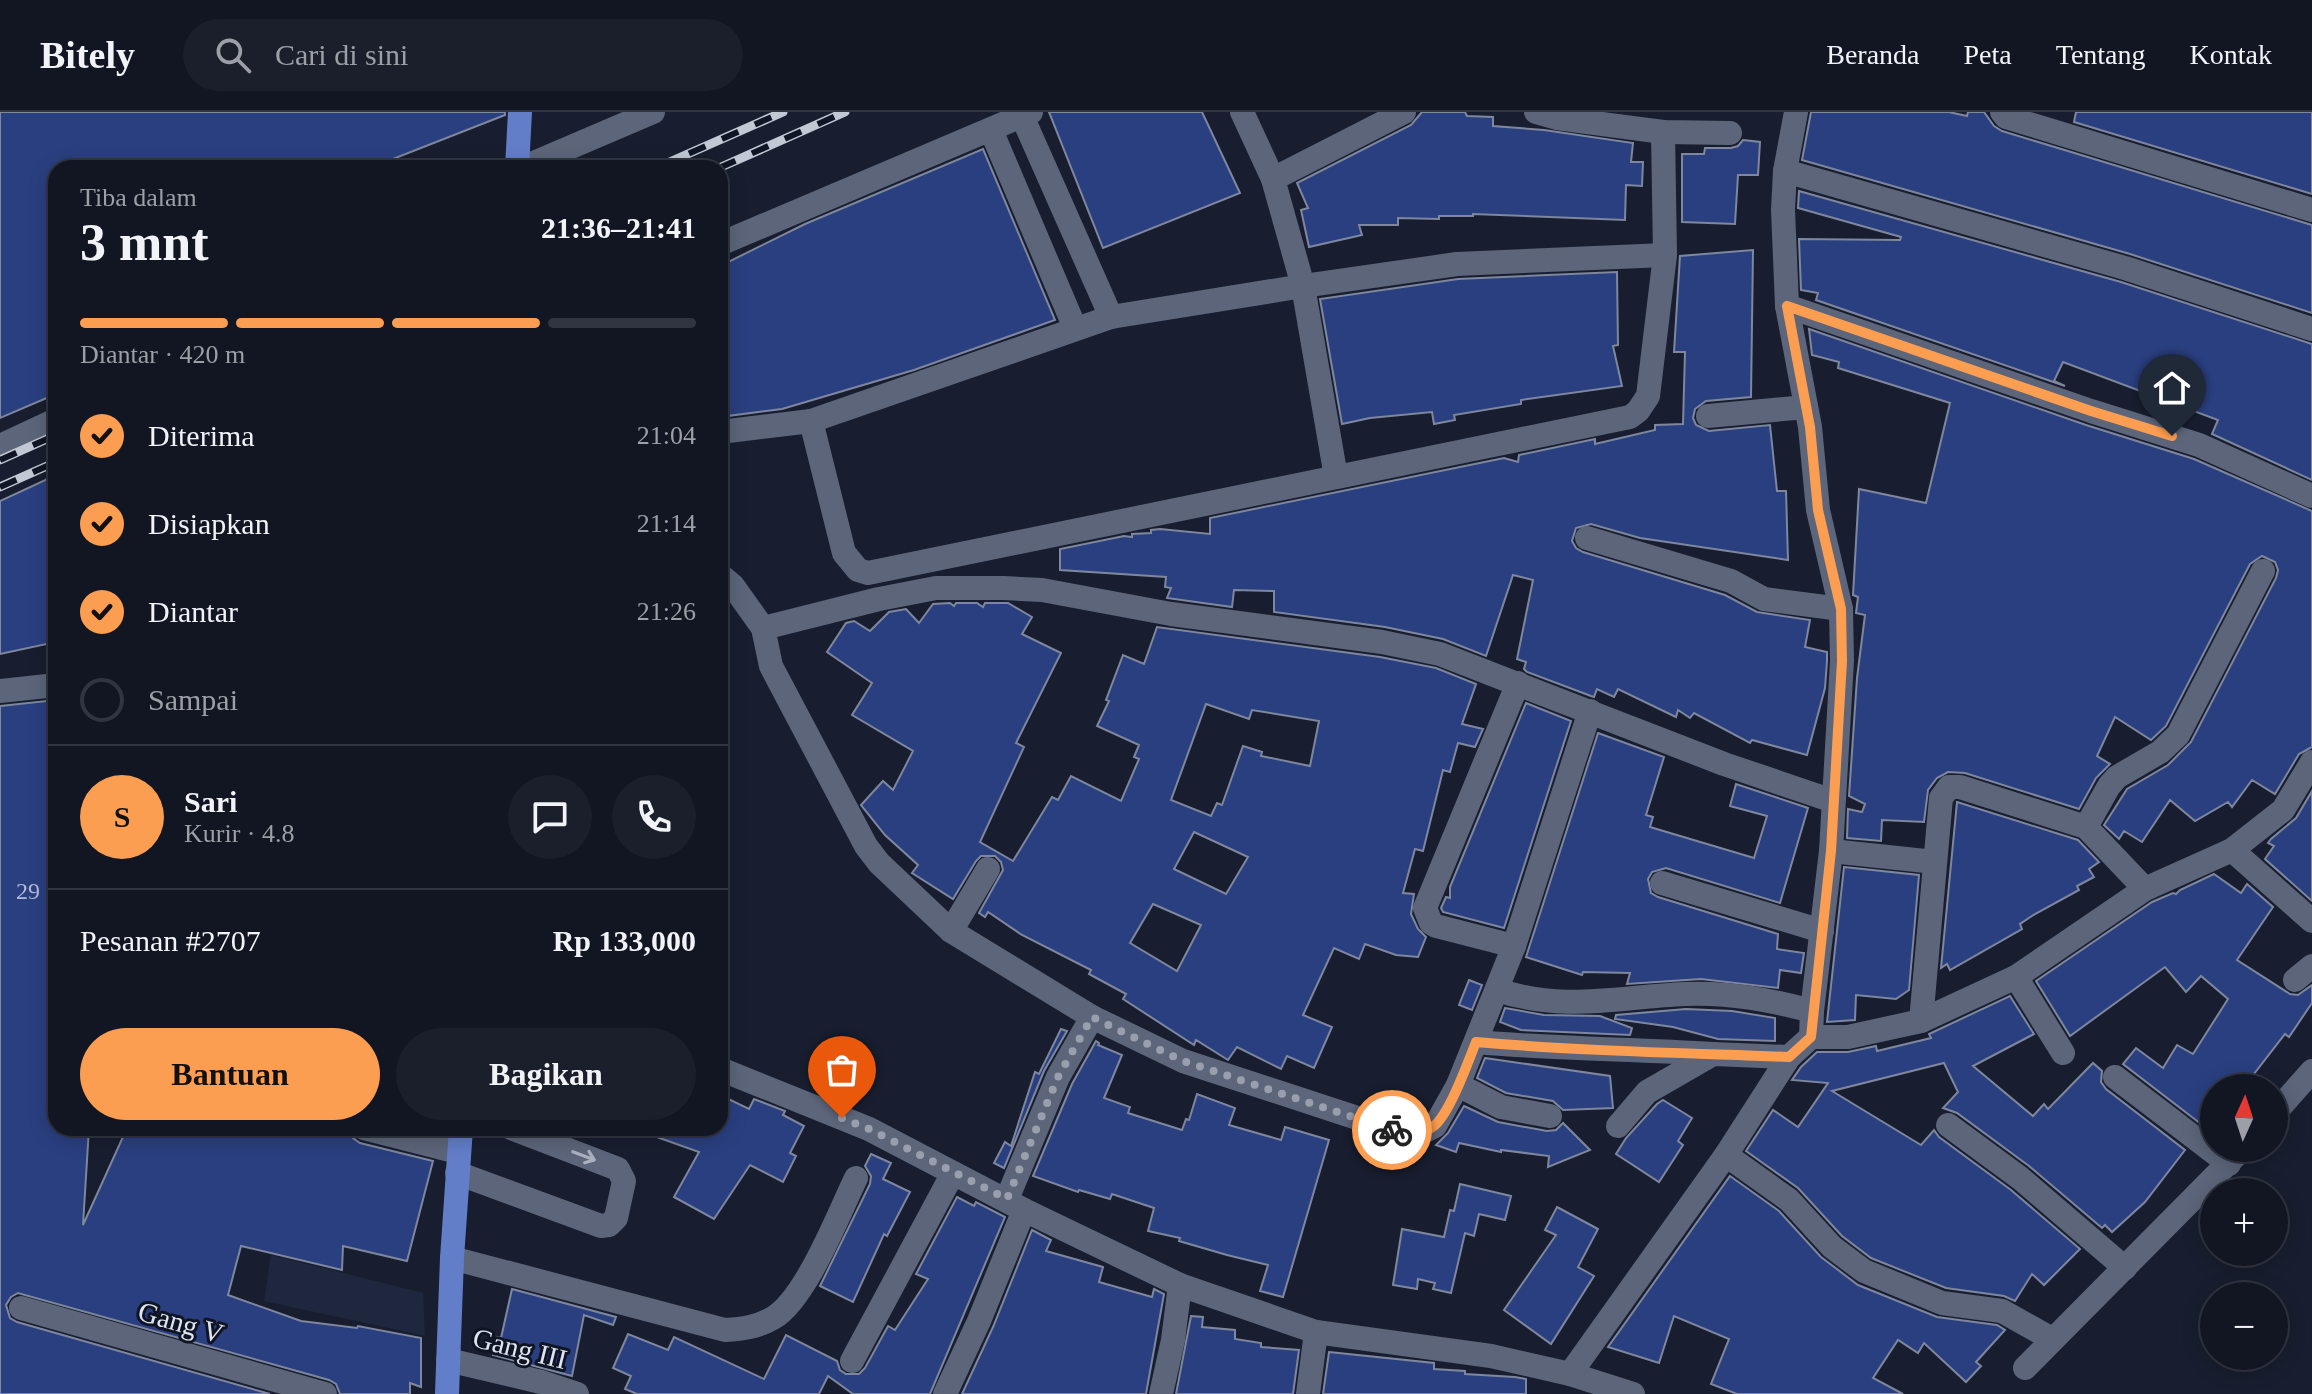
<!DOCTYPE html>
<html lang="id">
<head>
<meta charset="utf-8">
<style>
  body { margin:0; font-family:"Times New Roman",serif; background:#1b1f2b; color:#f1f3f6; height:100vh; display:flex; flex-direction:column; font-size:30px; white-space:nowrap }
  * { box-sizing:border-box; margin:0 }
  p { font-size:26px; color:#9c9fa6 }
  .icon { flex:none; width:44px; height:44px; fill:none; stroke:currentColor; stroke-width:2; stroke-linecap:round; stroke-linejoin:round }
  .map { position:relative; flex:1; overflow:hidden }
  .panel { position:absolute; left:48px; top:48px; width:680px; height:976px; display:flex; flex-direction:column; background:#121623; border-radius:24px; box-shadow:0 4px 20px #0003,0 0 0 2px #313541 }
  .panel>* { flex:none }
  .needle { width:52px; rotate:3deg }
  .controls { position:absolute; left:2200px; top:962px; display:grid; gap:16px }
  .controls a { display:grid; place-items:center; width:88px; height:88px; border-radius:50%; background:#121623; box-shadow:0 4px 20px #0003,0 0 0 2px #313541; font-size:40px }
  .pin { position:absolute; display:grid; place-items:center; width:68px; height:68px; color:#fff; margin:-82px -34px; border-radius:50% 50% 50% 0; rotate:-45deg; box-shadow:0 0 8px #0007 }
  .pin .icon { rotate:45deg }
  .courier { position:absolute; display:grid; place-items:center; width:80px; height:80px; margin:-40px; border:6px solid #fc9e52; border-radius:50%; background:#fff; color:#222; box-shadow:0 2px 10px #0007 }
  .headline em { font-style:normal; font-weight:700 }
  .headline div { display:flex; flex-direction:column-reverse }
  .headline { display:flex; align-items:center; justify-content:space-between; height:136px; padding:0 32px }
  h1 { font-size:52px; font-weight:700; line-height:60px }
  .bar { display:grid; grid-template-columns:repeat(4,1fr); gap:12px 8px; align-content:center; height:96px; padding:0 32px }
  .bar i { height:10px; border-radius:6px; background:#313541 }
  .bar .active { background:#fc9e52 }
  .bar p { grid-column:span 4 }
  .line { display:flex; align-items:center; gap:20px; padding:0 32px; border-top:2px solid #313541 }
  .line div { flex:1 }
  .round { display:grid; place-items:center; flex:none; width:84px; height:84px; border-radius:42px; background:#1b1f2b }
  ol { padding:0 32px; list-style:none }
  li { display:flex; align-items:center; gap:24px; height:88px }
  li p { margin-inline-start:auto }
  li .icon { padding:8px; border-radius:50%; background:#fc9e52; color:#111; stroke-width:4 }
  li:last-child { color:#9c9fa6 }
  li i { width:44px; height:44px; border:4px solid #313541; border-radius:50% }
  .button { display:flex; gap:16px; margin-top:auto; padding:16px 32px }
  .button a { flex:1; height:92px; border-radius:48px; background:#fc9e52; color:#111; font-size:32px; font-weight:700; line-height:92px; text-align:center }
  .button a+a { background:#1b1f2b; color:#f1f3f6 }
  header { display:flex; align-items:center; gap:48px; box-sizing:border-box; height:112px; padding:0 40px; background:#121623; border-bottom:2px solid #313541 }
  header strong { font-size:38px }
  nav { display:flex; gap:44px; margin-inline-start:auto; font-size:28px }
  .search { width:560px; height:72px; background:#1b1f2b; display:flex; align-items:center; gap:20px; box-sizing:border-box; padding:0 28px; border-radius:44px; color:#9c9fa6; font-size:30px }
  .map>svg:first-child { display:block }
</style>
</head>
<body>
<header>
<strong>Bitely</strong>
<div class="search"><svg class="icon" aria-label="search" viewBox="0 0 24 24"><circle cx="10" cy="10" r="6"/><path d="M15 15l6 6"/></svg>Cari di sini</div>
<nav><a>Beranda</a><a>Peta</a><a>Tentang</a><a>Kontak</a></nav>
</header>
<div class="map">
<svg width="2312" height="1282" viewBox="0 0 2312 1282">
  <rect width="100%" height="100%" fill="#181e2f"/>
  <polygon fill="#1e273d" points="271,1143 423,1181 425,1224 264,1189"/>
  <g fill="#2a3f80" stroke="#7e879d" stroke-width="2" fill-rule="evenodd">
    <polygon points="0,0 505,0 505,3 370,56 56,56 56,282 0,306"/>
    <polygon points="1049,0 1202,0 1240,81 1103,136"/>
    <polygon points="1422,0 1465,0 1467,4 1493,5 1493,14 1544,18 1633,31 1631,50 1643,50 1642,74 1626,73 1625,108 1473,102 1473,104 1439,104 1439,107 1398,106 1398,113 1359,113 1362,123 1309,135 1301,98 1308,96 1297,71 1411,13"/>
    <polygon points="1811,0 1949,0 1967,4 1968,0 1984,0 1994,14 2002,19 2312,113 2312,201 2130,142 1802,48"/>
    <polygon points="2076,0 2312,0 2312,82 2074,10"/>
    <polygon points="1743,28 1760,30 1758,63 1738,63 1735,112 1682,110 1682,42 1704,42 1705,36 1731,36 1738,34"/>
    <polygon points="983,37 1055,208 914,258 782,297 720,305 720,154 805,112"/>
    <polygon points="1799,79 2121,170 2312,232 2312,368 2212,322 2218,308 2063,250 2054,269 2065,274 1816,188 1818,181 1801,178 1799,127 1900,128 1901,125 1798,96"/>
    <polygon points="1753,138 1751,285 1706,289 1695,297 1693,306 1696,313 1709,319 1770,313 1777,379 1786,379 1788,448 1640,426 1591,412 1576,416 1572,429 1576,436 1583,440 1725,483 1757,500 1810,508 1805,535 1827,540 1827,549 1825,576 1807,643 1752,628 1750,631 1694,601 1690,606 1678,598 1676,605 1618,577 1614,585 1597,577 1594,585 1591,584 1527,560 1524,557 1526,550 1517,547 1533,468 1513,463 1486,544 1443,527 1385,515 1274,500 1274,479 1234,478 1232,495 1167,486 1171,476 1165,475 1166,465 1060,458 1060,437 1124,424 1132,425 1132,422 1151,421 1151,418 1160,417 1210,422 1210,406 1504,346 1518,350 1519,343 1595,327 1595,332 1655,318 1655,313 1683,312 1685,240 1674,240 1680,144"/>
    <polygon points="1617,160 1618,233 1613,234 1622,274 1521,288 1521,292 1454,303 1455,308 1434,312 1432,300 1370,306 1342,312 1320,187 1458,167"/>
    <polygon points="1809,217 2086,313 2194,347 2312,399 2312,635 2299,642 2275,682 2252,668 2232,695 2228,690 2195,709 2170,688 2142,730 2124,719 2119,727 2104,713 2127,677 2168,653 2191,630 2276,466 2278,458 2275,450 2262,444 2250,452 2166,614 2151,628 2115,605 2097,644 2110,652 2096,666 2079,697 1965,661 1948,660 1937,666 1928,678 1924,710 1882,708 1881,729 1847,726 1848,697 1862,700 1865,692 1849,684 1857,566 1865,503 1856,501 1858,485 1853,483 1859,377 1926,391 1950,291 1838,256 1839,250 1812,243"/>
    <polygon points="56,363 56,530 0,542 0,389"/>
    <path d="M950,491L954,494L956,491H977L983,495L985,491H1008L1032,505L1022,522L1061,541L1016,631L1024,635L980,730L1013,749L1052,685L1058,688L1071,664L1121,689L1139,647L1134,645L1139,633L1097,614L1109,589L1106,588L1123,543L1144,552L1157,515L1380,545L1436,556L1476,572L1462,612L1483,617L1475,635L1458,631L1450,660L1443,658L1423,739L1415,737L1403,781L1414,782L1411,802L1418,817L1426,825L1418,845L1396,843L1365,832L1359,847L1334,836L1303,903L1332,915L1314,956L1287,944L1281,957L1237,935L1228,948L1196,928L1194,933L1123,887L1126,882L1089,862L1091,858L1022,823L988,800L985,805L979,801L1003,758L1001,750L995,744H981L976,749L953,787L912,761L918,753L885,723L861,693L883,669L893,678L913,639L852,603L872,571L827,540L846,511L854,509L870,519L889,500L906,497L919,511L933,492ZM1206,592L1249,607L1252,598L1319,609L1310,654L1261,644L1262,640L1243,634L1222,693L1217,691L1211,704L1171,688ZM1194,720L1248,745L1226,782L1174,757ZM1153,792L1201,813L1177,859L1130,831Z"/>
    <polygon points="56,588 56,1016 89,1016 83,1113 127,1016 349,1016 353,1026 360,1031 433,1049 407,1149 343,1134 342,1158 241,1134 228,1183 301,1209 357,1216 358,1214 421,1226 421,1275 410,1271 410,1282 340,1282 336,1272 329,1268 18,1181 11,1185 6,1193 10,1206 17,1210 270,1282 0,1282 0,594"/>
    <polygon points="1526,591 1571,609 1504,816 1443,800 1441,796 1446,785 1450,786 1450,775"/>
    <polygon points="1598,621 1664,645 1646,703 1653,705 1650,715 1754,746 1767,704 1730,694 1736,672 1808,696 1780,791 1666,756 1652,760 1648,767 1651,781 1658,785 1778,822 1777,837 1804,841 1801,861 1780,858 1778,876 1701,867 1627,872 1630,861 1583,860 1582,863 1526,845"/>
    <polygon points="2312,679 2312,789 2265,747 2274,734 2268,731 2271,727 2296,706"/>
    <polygon points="1957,690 2078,728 2099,750 2089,757 2094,765 2077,774 2079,778 2035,802 2020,812 2022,817 1950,858 1947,852 1941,856"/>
    <polygon points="1844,755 1919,763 1909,878 1896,887 1856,883 1855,908 1827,910"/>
    <polygon points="2214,762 2241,781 2247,772 2273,795 2237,848 2290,882 2298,883 2312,873 2312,891 2289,925 2285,922 2243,976 2214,976 2214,1022 2123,952 2136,936 2163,956 2177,933 2193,942 2228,887 2201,864 2186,880 2165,855 2070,924 2036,869 2152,790 2173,781 2176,782 2180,778"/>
    <polygon points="1469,868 1482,873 1472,898 1459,893"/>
    <polygon points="2010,884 2034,922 1973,954 2033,1004 2044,992 2048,997 2093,951 2102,959 2101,970 2106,977 2185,1038 2145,1090 2112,1120 2105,1113 2102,1116 2029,1054 1957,1001 1943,996 1958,980 1944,951 1832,979 1921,1033 1934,1018 1939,1025 2011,1078 2080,1137 2044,1173 2032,1162 2015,1189 2004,1184 1946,1176 1871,1146 1842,1124 1798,1076 1746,1039 1773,998 1798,1015 1828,971 1792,968 1801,955 1817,940 1848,940 1876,934 1877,939 1931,926 1929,922"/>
    <polygon points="1505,896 1544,903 1600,904 1632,916 1630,923 1521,918 1500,910"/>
    <polygon points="1686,897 1732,899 1775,906 1775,929 1718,927 1673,915 1615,907 1616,903"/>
    <polygon points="1061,917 1067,919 1044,959 1004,1056 994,1051 1005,1030 1011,1034 1035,960 1039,962"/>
    <polygon points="1096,929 1099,931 1098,933 1122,943 1104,986 1130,995 1128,1001 1182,1018 1186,1007 1189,1008 1197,982 1235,996 1229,1013 1281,1028 1285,1015 1329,1028 1283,1185 1260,1179 1268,1153 1227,1143 1179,1129 1180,1126 1148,1119 1154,1096 1112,1082 1110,1087 1079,1078 1078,1080 1033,1064 1072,972"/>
    <polygon points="1485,946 1610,964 1613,996 1563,998 1553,989 1506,981 1477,966"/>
    <polygon points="720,983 749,997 754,987 785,999 783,1003 804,1014 790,1041 796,1044 783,1070 750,1053 714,1107 674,1085 699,1040 640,1019 640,1016 720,1016"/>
    <polygon points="1663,988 1692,1006 1678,1029 1683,1033 1659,1070 1616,1042 1626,1026 1657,992"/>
    <polygon points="1464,994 1498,1010 1547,1019 1556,1018 1563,1011 1590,1038 1548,1055 1549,1044 1501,1038 1501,1040 1459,1031 1456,1040 1436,1033 1448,1021"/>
    <polygon points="871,1042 891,1051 883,1067 910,1080 887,1124 884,1122 853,1190 820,1174 870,1072 871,1064 865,1054"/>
    <polygon points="1730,1064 1779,1099 1821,1145 1858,1173 1937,1205 1997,1213 2005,1218 1976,1250 1981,1254 1966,1270 1924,1231 1918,1241 1898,1228 1873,1266 1903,1282 1737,1282 1711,1272 1729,1227 1674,1204 1659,1251 1608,1235"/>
    <polygon points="1460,1072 1511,1084 1505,1108 1479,1102 1474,1124 1465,1121 1451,1181 1433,1177 1435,1171 1418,1167 1417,1177 1393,1173 1402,1117 1444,1125 1450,1098 1454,1099"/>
    <polygon points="957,1085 974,1094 976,1090 1005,1105 930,1282 853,1282 828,1264 819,1282 637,1282 625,1277 631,1264 613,1256 628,1222 668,1238 674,1225 764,1267 786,1223 837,1249 840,1258 846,1262 859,1262 865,1256 888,1214 895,1218 928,1167 916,1162"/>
    <polygon points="1557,1095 1598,1117 1578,1155 1594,1164 1551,1232 1504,1198 1556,1123 1545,1118"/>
    <polygon points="1032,1118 1051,1128 1046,1139 1103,1155 1099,1170 1152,1185 1154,1177 1164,1182 1146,1282 962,1282 993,1215"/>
    <polygon points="512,1177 616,1205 613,1213 584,1203 572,1264 493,1243 497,1225 501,1226"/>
    <polygon points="1191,1204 1203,1205 1202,1215 1235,1218 1235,1227 1261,1231 1261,1235 1299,1238 1293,1282 1176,1282"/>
    <polygon points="1329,1240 1434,1251 1434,1257 1465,1259 1465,1262 1515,1265 1526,1267 1526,1282 1323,1282"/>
  </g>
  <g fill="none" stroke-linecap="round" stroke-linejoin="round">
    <g stroke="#5c657a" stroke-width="24">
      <polyline points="1242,0 1273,67 1303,174 1336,365"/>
      <polyline points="1536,0 1557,6 1663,20 1730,21"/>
      <polyline points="2002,0 2006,5 2312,98"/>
      <polyline points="1022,4 1111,205"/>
      <polyline points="991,18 1075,216"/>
      <polyline points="522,56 653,0"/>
      <polyline points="1785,59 2125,156 2312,217"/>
      <polyline points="1273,67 1404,0"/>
      <polyline points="720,132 1031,0"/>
      <polyline points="1787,194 2091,299 2199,333 2312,384"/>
      <polyline points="1708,304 1806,295"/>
      <polyline points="811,309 844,441 858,458 868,461 1630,305 1638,299 1648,284 1665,143 1663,20"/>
      <polyline points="720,320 811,309 1111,205 1303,174 1457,152 1665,143"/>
      <polyline points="0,334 56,308"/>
      <polyline points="1587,426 1731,469 1764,487 1841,497"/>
      <polyline points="720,463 733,474 763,516 771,554 866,734 879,751 951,819 1092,905 1183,949 1409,1023 1421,1021 1435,1014 1458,973 1514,834 1590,599"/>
      <polyline points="763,516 879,487 936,476 1003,476 1042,478 1171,502 1382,530 1440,542 1724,652 1833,689"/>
      <polyline points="0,579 56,573"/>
      <polyline points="2086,715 2109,674 2117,665 2160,640 2178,623 2263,459"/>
      <polyline points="2232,738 2312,809"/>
      <polyline points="1831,739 1935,750"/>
      <polyline points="1662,771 1822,819"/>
      <polyline points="951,819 988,757"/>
      <polyline points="1514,834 1436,814 1431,811 1425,796 1518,571"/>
      <polyline points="2016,865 2063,941"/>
      <polyline points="2295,868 2312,854"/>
      <path d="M1497,878C1565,900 1616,885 1685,882C1729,880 1770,888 1812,899"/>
      <polyline points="1921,909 1941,686 1949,675 1960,675 2086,715 2145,777"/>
      <polyline points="1811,925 1848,925 1921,909 2016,865 2145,777 2232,738 2283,698 2312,650"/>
      <path d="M1476,930C1555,937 1634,937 1713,942"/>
      <polyline points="720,957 869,1017 1024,1098 1180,1173 1316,1220 1491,1244 1570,1262 1633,1282"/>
      <polyline points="2115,965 2229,1052"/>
      <polyline points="1458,973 1501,995 1550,1004"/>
      <polyline points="2274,1002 2312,959"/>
      <polyline points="1948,1013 2020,1066 2125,1156"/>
      <polyline points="1618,1014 1647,980 1713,942 1789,945"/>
      <polyline points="364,1016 458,1040"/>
      <polyline points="1726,1043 1789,1088 1832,1135 1864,1159 1942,1191 2002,1199 2052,1227"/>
      <polyline points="457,1061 601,1114 609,1113 616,1106 624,1069 618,1057 511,1016"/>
      <polyline points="1007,1087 1058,965 1092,905"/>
      <path d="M452,1146L725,1218C742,1217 758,1215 773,1206C806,1187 839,1101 856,1066"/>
      <polyline points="21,1196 325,1282"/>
      <polyline points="448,1248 541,1270 577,1282"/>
      <polyline points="852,1249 953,1061"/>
      <polyline points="2025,1256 2243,1036"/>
      <polyline points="1570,1262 1726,1043 1789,945 1811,925 1812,899 1831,739 1842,549 1841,497 1818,398 1810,315 1787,194 1783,98 1785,59 1796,0"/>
      <polyline points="945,1282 979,1209 1024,1098"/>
      <polyline points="1161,1282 1173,1228 1180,1173"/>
      <polyline points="1308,1282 1316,1220"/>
    </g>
    <g stroke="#637ec9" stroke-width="24">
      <polyline points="517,56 520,0"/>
      <polyline points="447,1282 452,1146 461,1016"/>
    </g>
    <g stroke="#c3c8d5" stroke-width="9">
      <g id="rail">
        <polyline points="656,56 783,0"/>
        <polyline points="719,56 845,0"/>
        <polyline points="0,348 56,323"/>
        <polyline points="0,375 56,350"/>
      </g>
    </g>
    <use href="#rail" stroke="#0f1525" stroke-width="6" stroke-dasharray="18" stroke-linecap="butt"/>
  </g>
  <defs><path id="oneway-shaft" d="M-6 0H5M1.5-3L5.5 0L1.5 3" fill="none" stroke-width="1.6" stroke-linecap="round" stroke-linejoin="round" transform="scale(2)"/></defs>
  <use stroke="#abb1c1" href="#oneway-shaft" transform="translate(584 1044) rotate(21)"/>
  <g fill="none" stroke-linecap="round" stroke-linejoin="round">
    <polyline stroke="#999fac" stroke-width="8" stroke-dasharray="0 14.4" points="842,1006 869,1017 1007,1087 1058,965 1092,905 1183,949 1392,1018"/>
    <path stroke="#fc9e52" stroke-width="10" d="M1392,1018C1406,1022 1421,1025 1434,1014C1450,1001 1468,950 1476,930C1580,939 1684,941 1789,945L1811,925L1831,739L1842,549L1841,497L1818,398L1810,315L1787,194L2091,299L2172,324"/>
  </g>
  <g text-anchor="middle" stroke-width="6" stroke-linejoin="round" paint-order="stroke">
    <g font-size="24" fill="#b2bbd4">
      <text x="28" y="787">29</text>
    </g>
    <g font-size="28" fill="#dfe4f0" stroke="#0f1525">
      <text transform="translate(181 1210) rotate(16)" y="10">Gang V</text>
      <text transform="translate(520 1236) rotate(14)" y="10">Gang III</text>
    </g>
  </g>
</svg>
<div class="controls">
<a><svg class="needle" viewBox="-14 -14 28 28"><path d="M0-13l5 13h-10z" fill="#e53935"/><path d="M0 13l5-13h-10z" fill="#9c9fa6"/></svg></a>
<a>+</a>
<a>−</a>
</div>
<div class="pin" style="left:842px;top:1006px;background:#ea580c"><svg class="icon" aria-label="bag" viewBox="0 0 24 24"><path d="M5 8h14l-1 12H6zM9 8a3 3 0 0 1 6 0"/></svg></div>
<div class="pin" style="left:2172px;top:324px;background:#1f2937"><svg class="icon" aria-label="home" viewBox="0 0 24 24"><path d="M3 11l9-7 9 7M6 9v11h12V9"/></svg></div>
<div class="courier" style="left:1392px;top:1018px"><svg class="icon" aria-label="bike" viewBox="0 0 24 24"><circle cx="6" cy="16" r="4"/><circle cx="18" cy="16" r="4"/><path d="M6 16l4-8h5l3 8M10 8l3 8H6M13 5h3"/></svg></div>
<section class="panel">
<div class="headline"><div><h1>3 mnt</h1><p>Tiba dalam</p></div><em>21:36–21:41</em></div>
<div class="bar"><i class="active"></i><i class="active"></i><i class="active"></i><i></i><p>Diantar · 420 m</p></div>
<ol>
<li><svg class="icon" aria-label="check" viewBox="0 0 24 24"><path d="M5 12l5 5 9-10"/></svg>Diterima<p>21:04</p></li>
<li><svg class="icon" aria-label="check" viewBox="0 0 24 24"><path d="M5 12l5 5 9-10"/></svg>Disiapkan<p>21:14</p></li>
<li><svg class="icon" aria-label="check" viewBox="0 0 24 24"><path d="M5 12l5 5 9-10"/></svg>Diantar<p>21:26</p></li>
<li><i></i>Sampai</li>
</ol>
<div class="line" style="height:144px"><b class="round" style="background:#fc9e52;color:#111">S</b><div><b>Sari</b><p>Kurir · 4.8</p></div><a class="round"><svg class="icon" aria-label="chat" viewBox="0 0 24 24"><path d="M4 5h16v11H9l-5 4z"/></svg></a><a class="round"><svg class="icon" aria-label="phone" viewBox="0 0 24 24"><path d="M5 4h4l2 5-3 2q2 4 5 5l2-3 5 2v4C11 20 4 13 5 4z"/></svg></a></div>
<div class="line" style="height:104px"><div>Pesanan #2707</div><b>Rp 133,000</b></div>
<div class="button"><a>Bantuan</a><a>Bagikan</a></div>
</section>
</div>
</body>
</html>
